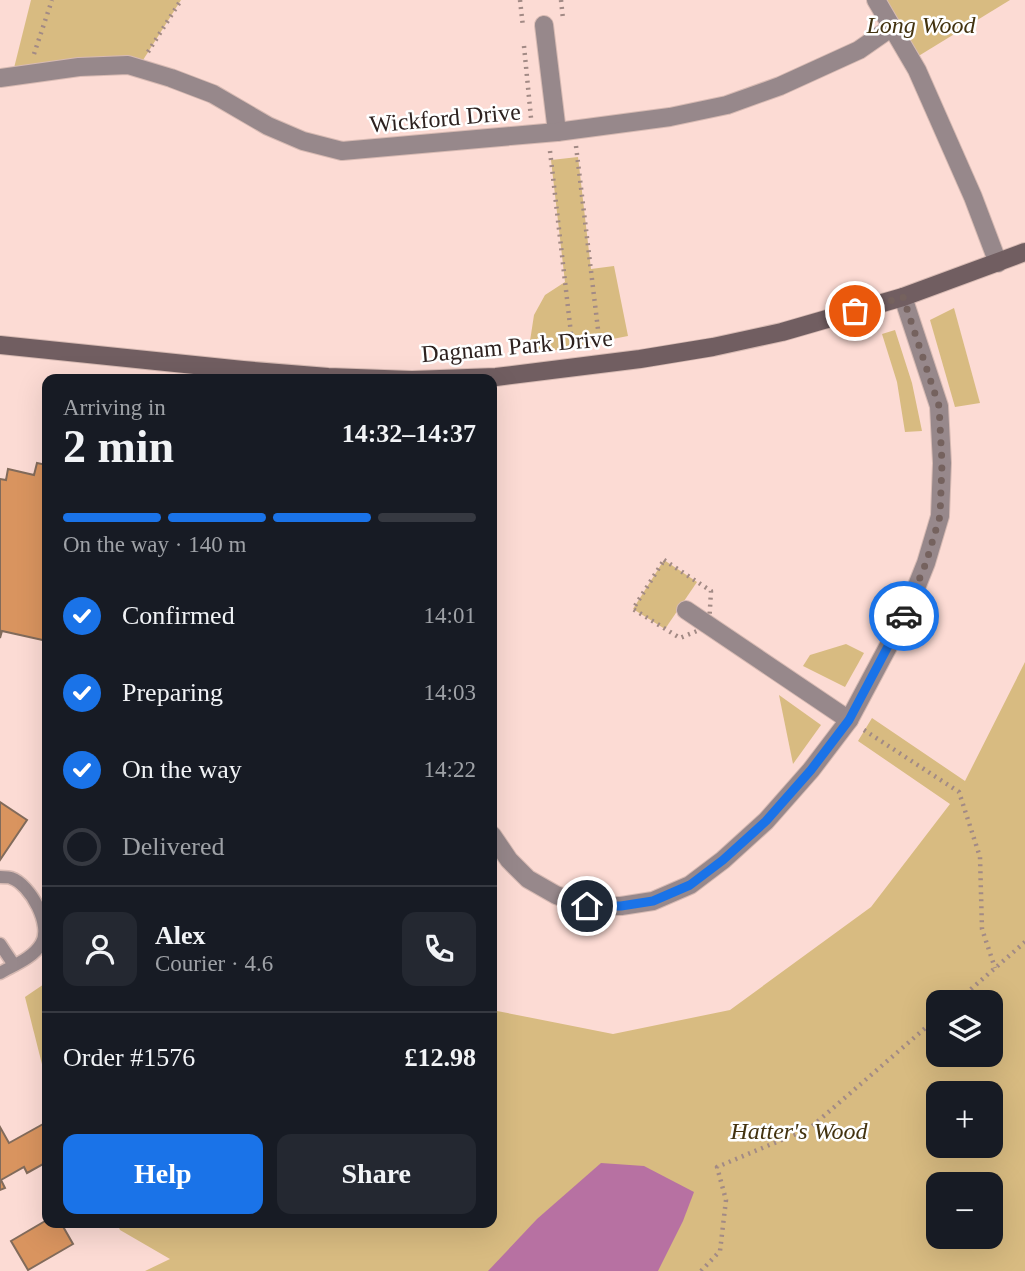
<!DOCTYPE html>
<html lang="en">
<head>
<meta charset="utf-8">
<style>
  body { margin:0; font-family:"Times New Roman",serif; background:#242831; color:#f1f3f6; height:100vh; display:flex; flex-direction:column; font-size:26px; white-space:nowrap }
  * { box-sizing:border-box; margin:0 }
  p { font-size:23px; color:#9ea1a6 }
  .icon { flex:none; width:38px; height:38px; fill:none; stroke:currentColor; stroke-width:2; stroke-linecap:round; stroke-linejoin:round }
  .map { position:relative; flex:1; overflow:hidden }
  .side { position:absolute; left:42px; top:374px; width:455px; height:854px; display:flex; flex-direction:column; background:#171b24; border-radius:14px; box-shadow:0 7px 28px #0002 }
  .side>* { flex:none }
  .fabs { position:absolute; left:926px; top:990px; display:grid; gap:14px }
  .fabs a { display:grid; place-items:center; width:77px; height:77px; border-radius:14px; background:#171b24; box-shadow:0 7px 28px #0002; font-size:35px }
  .pin { position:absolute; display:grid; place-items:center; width:60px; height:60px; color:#fff; margin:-30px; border:4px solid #fff; border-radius:50%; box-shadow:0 2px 7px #0007 }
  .courier { position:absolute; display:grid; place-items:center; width:70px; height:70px; margin:-35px; border:5px solid #1a73e8; border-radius:50%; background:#fff; color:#222; box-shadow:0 2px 9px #0007 }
  .head em { font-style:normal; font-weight:800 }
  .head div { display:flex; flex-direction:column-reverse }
  .head { display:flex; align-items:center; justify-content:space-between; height:119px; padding:0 21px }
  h1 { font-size:46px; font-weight:800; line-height:52px }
  .bar { display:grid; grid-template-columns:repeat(4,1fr); gap:10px 7px; align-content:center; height:84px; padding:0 21px }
  .bar i { height:9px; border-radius:5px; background:#363941 }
  .bar .current { background:#1a73e8 }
  .bar p { grid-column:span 4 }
  .line { display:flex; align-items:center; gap:18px; padding:0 21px; border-top:2px solid #363941 }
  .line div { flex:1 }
  .round { display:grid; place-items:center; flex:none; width:74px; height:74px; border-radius:14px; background:#242831 }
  ol { padding:0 21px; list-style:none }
  li { display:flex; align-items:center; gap:21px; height:77px }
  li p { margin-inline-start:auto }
  li .icon { padding:7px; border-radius:50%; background:#1a73e8; color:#fff; stroke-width:4 }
  li:last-child { color:#9ea1a6 }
  li i { width:38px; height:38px; border:4px solid #363941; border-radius:50% }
  .cta { display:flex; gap:14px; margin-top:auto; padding:14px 21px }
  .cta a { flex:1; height:80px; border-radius:14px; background:#1a73e8; color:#fff; font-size:28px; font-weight:800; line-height:80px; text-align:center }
  .cta a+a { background:#242831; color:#f1f3f6 }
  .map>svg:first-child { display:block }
</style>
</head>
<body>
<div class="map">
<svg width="1025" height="1271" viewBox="0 0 1025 1271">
  <rect width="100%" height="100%" fill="#fcdbd4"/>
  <g fill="#d8bb81" fill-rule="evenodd">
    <polygon points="31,0 181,0 138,68 12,76"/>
    <polygon points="876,0 1010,0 912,60"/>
    <polygon points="578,157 591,269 614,266 628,336 541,353 528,354 534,315 545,295 565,282 551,160"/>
    <polygon points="954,308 980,403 955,407 930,320"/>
    <polygon points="895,330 912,383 922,431 905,432 897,382 882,334"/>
    <polygon points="664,560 697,582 665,629 633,609"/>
    <polygon points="846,644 864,653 845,687 803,666 810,655"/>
    <path d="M1025,662V1271H145L170,1259L120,1230L117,1223H492V1010L613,1034L730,1010L871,907L950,804L858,741L872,718L965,781ZM938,1003H990V1055H938ZM938,1094H990V1146H938ZM938,1185H990V1237H938Z"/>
    <polygon points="779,695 821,725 793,764"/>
    <polygon points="47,982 47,1084 25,997"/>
  </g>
  <polygon fill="#b771a2" points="601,1163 644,1166 694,1192 683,1221 658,1271 488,1271 537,1219"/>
  <g fill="#d9945f" stroke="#826b5b" stroke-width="2">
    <polygon points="37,463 47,465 47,641 2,631 0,638 0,479 6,480 8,469 34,475"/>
    <polygon points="0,802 27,820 0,860"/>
    <polygon points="45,1123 47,1126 47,1162 27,1173 24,1167 1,1180 5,1188 0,1190 0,1127 9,1143"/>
    <polygon points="47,1220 47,1223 61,1223 73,1244 28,1270 11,1241"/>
  </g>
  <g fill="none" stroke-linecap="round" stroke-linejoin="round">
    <g stroke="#d7bab3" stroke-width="15">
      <g id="lane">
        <path d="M0,877C2,877 9,877 11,878C30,884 53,926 41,944C33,958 14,965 0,973"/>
        <polyline points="0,944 14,965"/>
      </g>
    </g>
    <g stroke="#d7bab3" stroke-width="20">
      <g id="street">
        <polyline points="876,0 917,70 973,197 998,263"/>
        <polyline points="544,25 557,132"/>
        <polyline points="0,78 79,67 128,65 171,78 213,94 268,126 303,141 342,151 557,132 670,117 727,105 780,86 859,50 892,27"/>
        <polyline points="686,610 849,720"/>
        <polyline points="492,835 509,860 528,879 556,895 587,906 621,906 653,901 690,885 723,860 766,821 811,770 849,720 906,613 926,563 940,516 942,463 939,406 903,297"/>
      </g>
    </g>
    <g stroke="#d7bab3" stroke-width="20">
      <polyline id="secondary" points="0,345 243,370 328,377 412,380 496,377 640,359 713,347 782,332 903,297 1025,252"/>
    </g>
    <g stroke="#a28a85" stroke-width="4.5" stroke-dasharray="2 5" stroke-linecap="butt">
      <polyline points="520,0 523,27"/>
      <polyline points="561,0 563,19"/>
      <polyline points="524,46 531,118"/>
      <polyline points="148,52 181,0"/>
      <polyline points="34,54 52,0"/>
      <polyline points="576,146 600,346"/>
      <polyline points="550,151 573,351"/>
      <polygon points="664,560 711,591 709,626 680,638 633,609"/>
      <polyline points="864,730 959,792 980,857 982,929 995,968"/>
      <polyline points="955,1003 1025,942"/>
      <polyline points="701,1271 720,1251 726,1200 717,1167 810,1128 938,1017"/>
    </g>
    <use href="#lane" stroke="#97888b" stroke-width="12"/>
    <use href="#street" stroke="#97888b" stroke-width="18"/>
    <use href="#secondary" stroke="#715e61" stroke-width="18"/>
  </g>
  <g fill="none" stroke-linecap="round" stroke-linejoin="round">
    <polyline stroke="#75625e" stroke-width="7" stroke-dasharray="0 12.6" points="855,311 903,297 939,406 942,463 940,516 926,563 904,616"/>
    <polyline stroke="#1a73e8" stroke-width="9" points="587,906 621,906 653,901 690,885 723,860 766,821 811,770 849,720 904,616"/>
  </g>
  <g text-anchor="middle" stroke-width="5" stroke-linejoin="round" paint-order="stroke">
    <g font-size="24" font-style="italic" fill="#433310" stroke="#fff">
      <text x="921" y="33">Long Wood</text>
      <text x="799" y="1139">Hatter's Wood</text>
    </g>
    <g font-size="24" fill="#2d211f" stroke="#fff">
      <text transform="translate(445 118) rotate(-5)" y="8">Wickford Drive</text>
      <text transform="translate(517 346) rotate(-5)" y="8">Dagnam Park Drive</text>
    </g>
  </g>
</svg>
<div class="fabs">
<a><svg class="icon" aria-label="layers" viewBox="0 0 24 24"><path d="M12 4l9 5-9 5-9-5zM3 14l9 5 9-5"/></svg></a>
<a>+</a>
<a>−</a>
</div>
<div class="pin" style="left:855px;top:311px;background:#ea580c"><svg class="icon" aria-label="bag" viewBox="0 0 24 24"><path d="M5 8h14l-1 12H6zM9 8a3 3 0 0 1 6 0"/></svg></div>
<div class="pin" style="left:587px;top:906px;background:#1f2937"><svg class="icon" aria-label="home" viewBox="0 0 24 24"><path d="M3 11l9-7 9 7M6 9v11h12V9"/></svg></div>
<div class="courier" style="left:904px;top:616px"><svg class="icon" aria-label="car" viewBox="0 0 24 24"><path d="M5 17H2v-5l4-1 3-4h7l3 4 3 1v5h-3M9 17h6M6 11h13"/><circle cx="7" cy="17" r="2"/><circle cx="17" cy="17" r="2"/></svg></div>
<section class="side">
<div class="head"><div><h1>2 min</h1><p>Arriving in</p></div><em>14:32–14:37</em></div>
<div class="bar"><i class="current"></i><i class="current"></i><i class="current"></i><i></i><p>On the way · 140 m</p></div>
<ol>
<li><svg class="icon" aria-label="check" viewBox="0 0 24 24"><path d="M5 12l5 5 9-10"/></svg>Confirmed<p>14:01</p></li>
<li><svg class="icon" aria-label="check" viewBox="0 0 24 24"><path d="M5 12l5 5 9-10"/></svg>Preparing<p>14:03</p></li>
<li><svg class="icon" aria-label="check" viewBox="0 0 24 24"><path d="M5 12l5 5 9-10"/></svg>On the way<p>14:22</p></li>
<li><i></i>Delivered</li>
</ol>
<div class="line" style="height:126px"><a class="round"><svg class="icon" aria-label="person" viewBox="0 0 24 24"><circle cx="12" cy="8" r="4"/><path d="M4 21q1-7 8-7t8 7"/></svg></a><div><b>Alex</b><p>Courier · 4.6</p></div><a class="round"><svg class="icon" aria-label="phone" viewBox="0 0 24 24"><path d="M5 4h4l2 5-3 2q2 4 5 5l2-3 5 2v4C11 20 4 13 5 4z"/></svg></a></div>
<div class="line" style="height:91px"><div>Order #1576</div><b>£12.98</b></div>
<div class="cta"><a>Help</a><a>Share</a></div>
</section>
</div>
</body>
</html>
